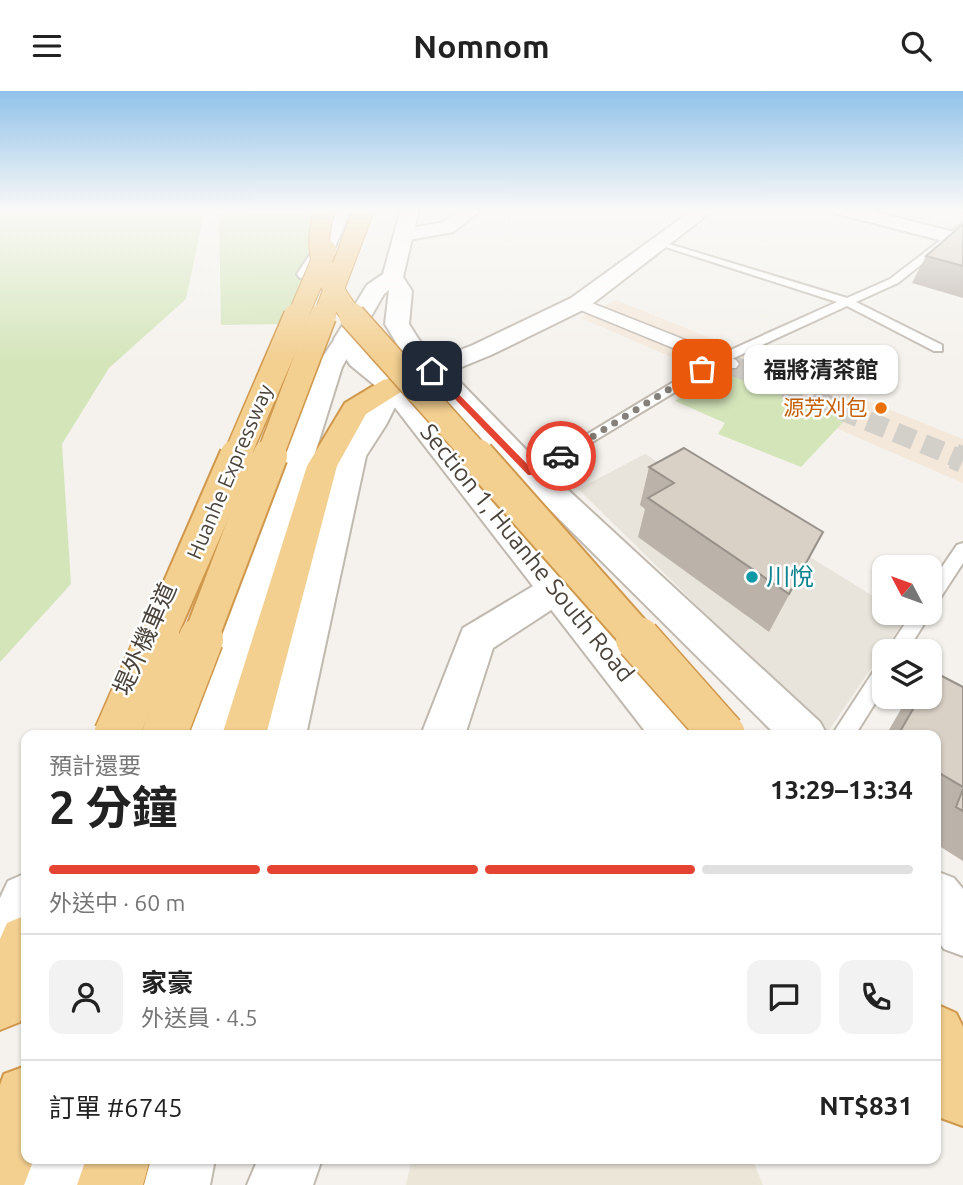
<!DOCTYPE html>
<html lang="zh-TW">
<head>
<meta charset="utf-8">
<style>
  body { margin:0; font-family:Ubuntu,"Noto Sans TC",sans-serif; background:#f2f2f2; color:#222; height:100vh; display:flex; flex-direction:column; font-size:26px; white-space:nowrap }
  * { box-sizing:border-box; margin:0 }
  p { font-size:23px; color:#767676 }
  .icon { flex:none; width:38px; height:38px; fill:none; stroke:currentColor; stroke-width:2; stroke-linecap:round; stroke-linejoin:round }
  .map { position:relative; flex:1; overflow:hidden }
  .side { position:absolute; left:21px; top:639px; width:920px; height:434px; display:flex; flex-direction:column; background:#fff; border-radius:14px; box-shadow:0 2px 5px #0004 }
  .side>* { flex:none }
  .needle { width:46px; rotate:311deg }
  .controls { position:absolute; left:872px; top:464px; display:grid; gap:14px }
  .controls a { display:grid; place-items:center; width:70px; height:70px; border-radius:14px; background:#fff; box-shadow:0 2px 5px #0004; font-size:35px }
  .pin { position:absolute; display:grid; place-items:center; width:60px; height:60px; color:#fff; margin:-30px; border-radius:14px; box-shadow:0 4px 10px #0006 }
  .courier { position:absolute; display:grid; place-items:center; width:70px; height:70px; margin:-35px; border:5px solid #e64432; border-radius:50%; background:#fff; color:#222; box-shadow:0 2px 9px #0007 }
  .bubble { position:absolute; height:49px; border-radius:14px; background:#fff; box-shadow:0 2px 5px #0004; font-size:23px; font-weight:700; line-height:49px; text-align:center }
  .head em { font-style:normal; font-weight:700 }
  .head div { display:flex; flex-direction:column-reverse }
  .head { display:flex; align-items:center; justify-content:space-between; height:119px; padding:0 28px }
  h1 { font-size:46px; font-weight:700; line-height:52px }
  .bar { display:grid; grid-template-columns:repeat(4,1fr); gap:10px 7px; align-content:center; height:84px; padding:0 28px }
  .bar i { height:9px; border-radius:5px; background:#e0e0e0 }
  .bar .active { background:#e64432 }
  .bar p { grid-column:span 4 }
  .line { display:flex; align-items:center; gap:18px; padding:0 28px; border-top:2px solid #e0e0e0 }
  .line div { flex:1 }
  .round { display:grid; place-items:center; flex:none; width:74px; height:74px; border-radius:14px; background:#f2f2f2 }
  header { display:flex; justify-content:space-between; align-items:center; height:91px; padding:0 28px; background:#fff; font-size:32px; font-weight:700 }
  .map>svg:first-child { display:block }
</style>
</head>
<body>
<header><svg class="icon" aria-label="menu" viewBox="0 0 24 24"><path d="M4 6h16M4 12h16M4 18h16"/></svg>Nomnom<svg class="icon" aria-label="search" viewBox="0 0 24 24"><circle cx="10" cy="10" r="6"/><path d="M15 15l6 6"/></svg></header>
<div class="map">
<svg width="963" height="1094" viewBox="0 0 963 1094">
  <rect width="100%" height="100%" fill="#f5f2ed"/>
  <polygon fill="#e8e4db" points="645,363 884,512 884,522 898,522 906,527 827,642 578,398"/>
  <polygon fill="#f4e8db" points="616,209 963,348 963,392 581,227"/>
  <polygon fill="#ece6d8" points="412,1068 752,1068 763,1094 406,1094"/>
  <g fill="#d4e5ba">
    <polygon points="0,118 205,118 186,208 109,277 62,353 71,493 0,571"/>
    <polygon points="219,118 327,118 287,233 221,234"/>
    <polygon points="720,276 847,327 801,376 718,343 725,332 675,310"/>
  </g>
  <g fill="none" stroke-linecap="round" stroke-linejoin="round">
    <polyline stroke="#d3cfc9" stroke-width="20" stroke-dasharray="20 10" stroke-linecap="butt" points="729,273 958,367"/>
    <polyline stroke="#d3cfc9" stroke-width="26" stroke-dasharray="26 13" stroke-linecap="butt" points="954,365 963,369"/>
    <g stroke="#c0b9b0" stroke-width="4">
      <g id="service">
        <polygon points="963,132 963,140 898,192 856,211 942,254 942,260 934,260 847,215 723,272 536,385 531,387 523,382 715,266 837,211 656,153 656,149 847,207 890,188"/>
        <polygon points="963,452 963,472 935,515 929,517 929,495 957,454"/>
        <polygon points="929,518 931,522 907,560 887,560 912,522 929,522"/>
        <polygon points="884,573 884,598 855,644 832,644 877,575"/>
      </g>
    </g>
    <g stroke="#c0b9b0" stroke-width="3">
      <polygon id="pedestrian" points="579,207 736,269 739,273 736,277 722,277 573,216 570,212"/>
    </g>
    <g stroke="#c0b9b0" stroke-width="4">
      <g id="minor">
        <polygon points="333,118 351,118 335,156 314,187 300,187 297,183 315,156"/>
        <polygon points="462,118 483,118 453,141 403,150 394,144 403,138 441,132"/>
        <polygon points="694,118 715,118 587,217 491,264 403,300 386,334 366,365 306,644 262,644 336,365 358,334 383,289 473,254 571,207"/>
        <polygon points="831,118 862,118 963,143 963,155 834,122"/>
        <polygon points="346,241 354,243 358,248 342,276 227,644 183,644 316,276 338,243"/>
        <polygon points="558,484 571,488 576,497 571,506 493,557 465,644 421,644 463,537 545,488"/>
        <polygon points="26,782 26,868 19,885 0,893 0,807 8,790"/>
        <polygon points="29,1068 93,1068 86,1094 20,1094"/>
        <polygon points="151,1068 215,1068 210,1094 144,1094"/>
        <polygon points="258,1068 322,1068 313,1094 247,1094"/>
      </g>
    </g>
    <g stroke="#c0b9b0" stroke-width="4">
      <g id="tertiary">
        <polygon points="401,118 419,118 403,186 412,200 409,233 419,249 542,375 820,631 827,644 776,644 520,389 423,285 400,258 385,233 389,199 384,203 358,248 368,264 401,289 689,631 696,644 648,644 383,301 350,274 334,248 367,194 383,183"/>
        <polygon points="936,780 954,787 963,798 963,865 944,858 936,847"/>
      </g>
    </g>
    <g stroke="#d0984c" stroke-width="4">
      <g id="trunk">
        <polygon points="392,287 401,289 405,295 401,301 366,323 337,375 266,644 222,644 307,375 345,312 383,289"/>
        <polygon points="26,824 26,916 20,931 0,939 0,848 7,832"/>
        <polygon points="936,913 956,922 963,936 963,1035 941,1027 936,1014"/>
        <polygon points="26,975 26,1068 34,1068 24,1094 0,1094 0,994 4,983"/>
        <polygon points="86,1068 150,1068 143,1094 77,1094"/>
      </g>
    </g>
    <use href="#service" fill="#fff" fill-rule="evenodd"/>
    <use href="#pedestrian" fill="#fff" fill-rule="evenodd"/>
    <use href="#minor" fill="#fff" fill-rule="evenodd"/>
    <use href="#tertiary" fill="#fff" fill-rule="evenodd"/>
    <use href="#trunk" fill="#f3cf90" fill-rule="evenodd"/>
    <g stroke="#d0984c" stroke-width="22" stroke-linecap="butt">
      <g id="trunk-bridge-far3">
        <path d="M325,118C310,163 326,191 353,227"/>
        <polyline points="297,227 326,159"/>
        <polyline points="323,227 364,118"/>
      </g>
    </g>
    <g stroke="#d0984c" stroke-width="29" stroke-linecap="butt">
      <g id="trunk-bridge-far2">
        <polyline points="352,225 479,367"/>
        <polyline points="236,367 297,225"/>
        <polyline points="269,367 323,225"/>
      </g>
    </g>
    <g stroke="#d0984c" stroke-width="38" stroke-linecap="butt">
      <g id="trunk-bridge-far1">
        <polyline points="477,365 640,549"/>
        <polyline points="157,549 237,365"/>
        <polyline points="200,549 270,365"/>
      </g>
    </g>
    <g stroke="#d0984c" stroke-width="47" stroke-linecap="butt">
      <g id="trunk-bridge">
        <polyline points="638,548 723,644"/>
        <polyline points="116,644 158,548"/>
        <polyline points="164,644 201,548"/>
      </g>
    </g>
    <use href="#trunk-bridge-far3" stroke="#f3cf90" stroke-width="20"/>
    <use href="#trunk-bridge-far2" stroke="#f3cf90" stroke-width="26"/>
    <use href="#trunk-bridge-far1" stroke="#f3cf90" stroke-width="34"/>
    <use href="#trunk-bridge" stroke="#f3cf90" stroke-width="44"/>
  </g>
  <g fill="#bbb3aa">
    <polygon points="963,133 963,207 912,192 926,165"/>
    <polygon points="649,376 823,441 769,541 638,446 645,418 640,414"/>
    <polygon points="934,581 963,596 963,770 936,753 936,644 886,644 904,613 911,606 929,606 929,586"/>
  </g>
  <g fill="#d9d0c6" stroke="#98928b" stroke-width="2">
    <polygon points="963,133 963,175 926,165"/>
    <polygon points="684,357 823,441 789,503 648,407 674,392 649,376"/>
    <polygon points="934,581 963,596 963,696 936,680 936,644 898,644 920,606 929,606 929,589"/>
    <polygon points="963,698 963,720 956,716"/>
  </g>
  <linearGradient id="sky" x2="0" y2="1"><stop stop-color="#91c2e9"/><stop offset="0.44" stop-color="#faf9f7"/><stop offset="1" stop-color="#faf9f7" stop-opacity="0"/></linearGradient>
  <rect width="963" height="271" fill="url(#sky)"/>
  <polygon fill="#e64432" points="429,278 434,278 532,378 558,363 566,365 534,384 528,384 429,281"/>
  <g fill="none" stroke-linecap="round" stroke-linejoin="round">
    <polyline stroke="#858079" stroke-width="7" stroke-dasharray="0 12.6" points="561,365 702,278"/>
  </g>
  <circle fill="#e8710a" stroke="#fff" stroke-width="2.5" cx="881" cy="317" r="7"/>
  <circle fill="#0f9aa8" stroke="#fff" stroke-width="2.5" cx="752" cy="486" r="7"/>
  <g text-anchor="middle" stroke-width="5" stroke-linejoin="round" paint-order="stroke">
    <g font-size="21" fill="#c56008" stroke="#fff" text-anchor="end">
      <text x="867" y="324">源芳刈包</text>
    </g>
    <g font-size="21" fill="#49433b" stroke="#fff">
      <text transform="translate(230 381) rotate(-67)" y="7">Huanhe Expressway</text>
    </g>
    <g font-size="24" fill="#49433b" stroke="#fff">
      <text transform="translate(527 462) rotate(51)" y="8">Section 1, Huanhe South Road</text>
      <text transform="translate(145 548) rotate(-66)" y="8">堤外機車道</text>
    </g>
    <g font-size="24" fill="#0d838f" stroke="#fff" text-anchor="start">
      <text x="766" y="494">川悅</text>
    </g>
  </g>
</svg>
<div class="controls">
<a><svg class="needle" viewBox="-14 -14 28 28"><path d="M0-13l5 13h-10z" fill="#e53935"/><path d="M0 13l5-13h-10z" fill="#767676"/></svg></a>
<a><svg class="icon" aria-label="layers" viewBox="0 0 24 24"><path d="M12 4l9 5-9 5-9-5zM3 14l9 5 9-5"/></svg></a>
</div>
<div class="pin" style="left:702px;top:278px;background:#ea580c"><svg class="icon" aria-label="bag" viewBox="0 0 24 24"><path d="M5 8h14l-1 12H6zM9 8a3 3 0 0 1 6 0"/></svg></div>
<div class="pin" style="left:432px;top:280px;background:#1f2937"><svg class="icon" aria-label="home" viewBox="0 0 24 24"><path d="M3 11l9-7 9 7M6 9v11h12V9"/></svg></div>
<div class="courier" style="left:561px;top:365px"><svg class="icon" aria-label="car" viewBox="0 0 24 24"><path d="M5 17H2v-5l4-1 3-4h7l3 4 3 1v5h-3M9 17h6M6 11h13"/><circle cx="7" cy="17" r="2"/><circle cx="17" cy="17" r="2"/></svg></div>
<div class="bubble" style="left:744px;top:254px;width:154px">福將清茶館</div>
<section class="side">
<div class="head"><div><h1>2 分鐘</h1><p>預計還要</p></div><em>13:29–13:34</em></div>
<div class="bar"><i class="active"></i><i class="active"></i><i class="active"></i><i></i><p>外送中 · 60 m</p></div>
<div class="line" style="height:126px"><a class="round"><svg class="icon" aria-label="person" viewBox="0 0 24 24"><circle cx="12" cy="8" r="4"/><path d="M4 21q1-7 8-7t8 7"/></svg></a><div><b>家豪</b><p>外送員 · 4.5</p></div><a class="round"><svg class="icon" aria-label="chat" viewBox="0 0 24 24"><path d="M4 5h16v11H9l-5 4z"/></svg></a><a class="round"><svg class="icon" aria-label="phone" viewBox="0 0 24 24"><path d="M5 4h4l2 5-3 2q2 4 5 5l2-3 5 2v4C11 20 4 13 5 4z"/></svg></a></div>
<div class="line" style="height:91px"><div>訂單 #6745</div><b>NT$831</b></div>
</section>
</div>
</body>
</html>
